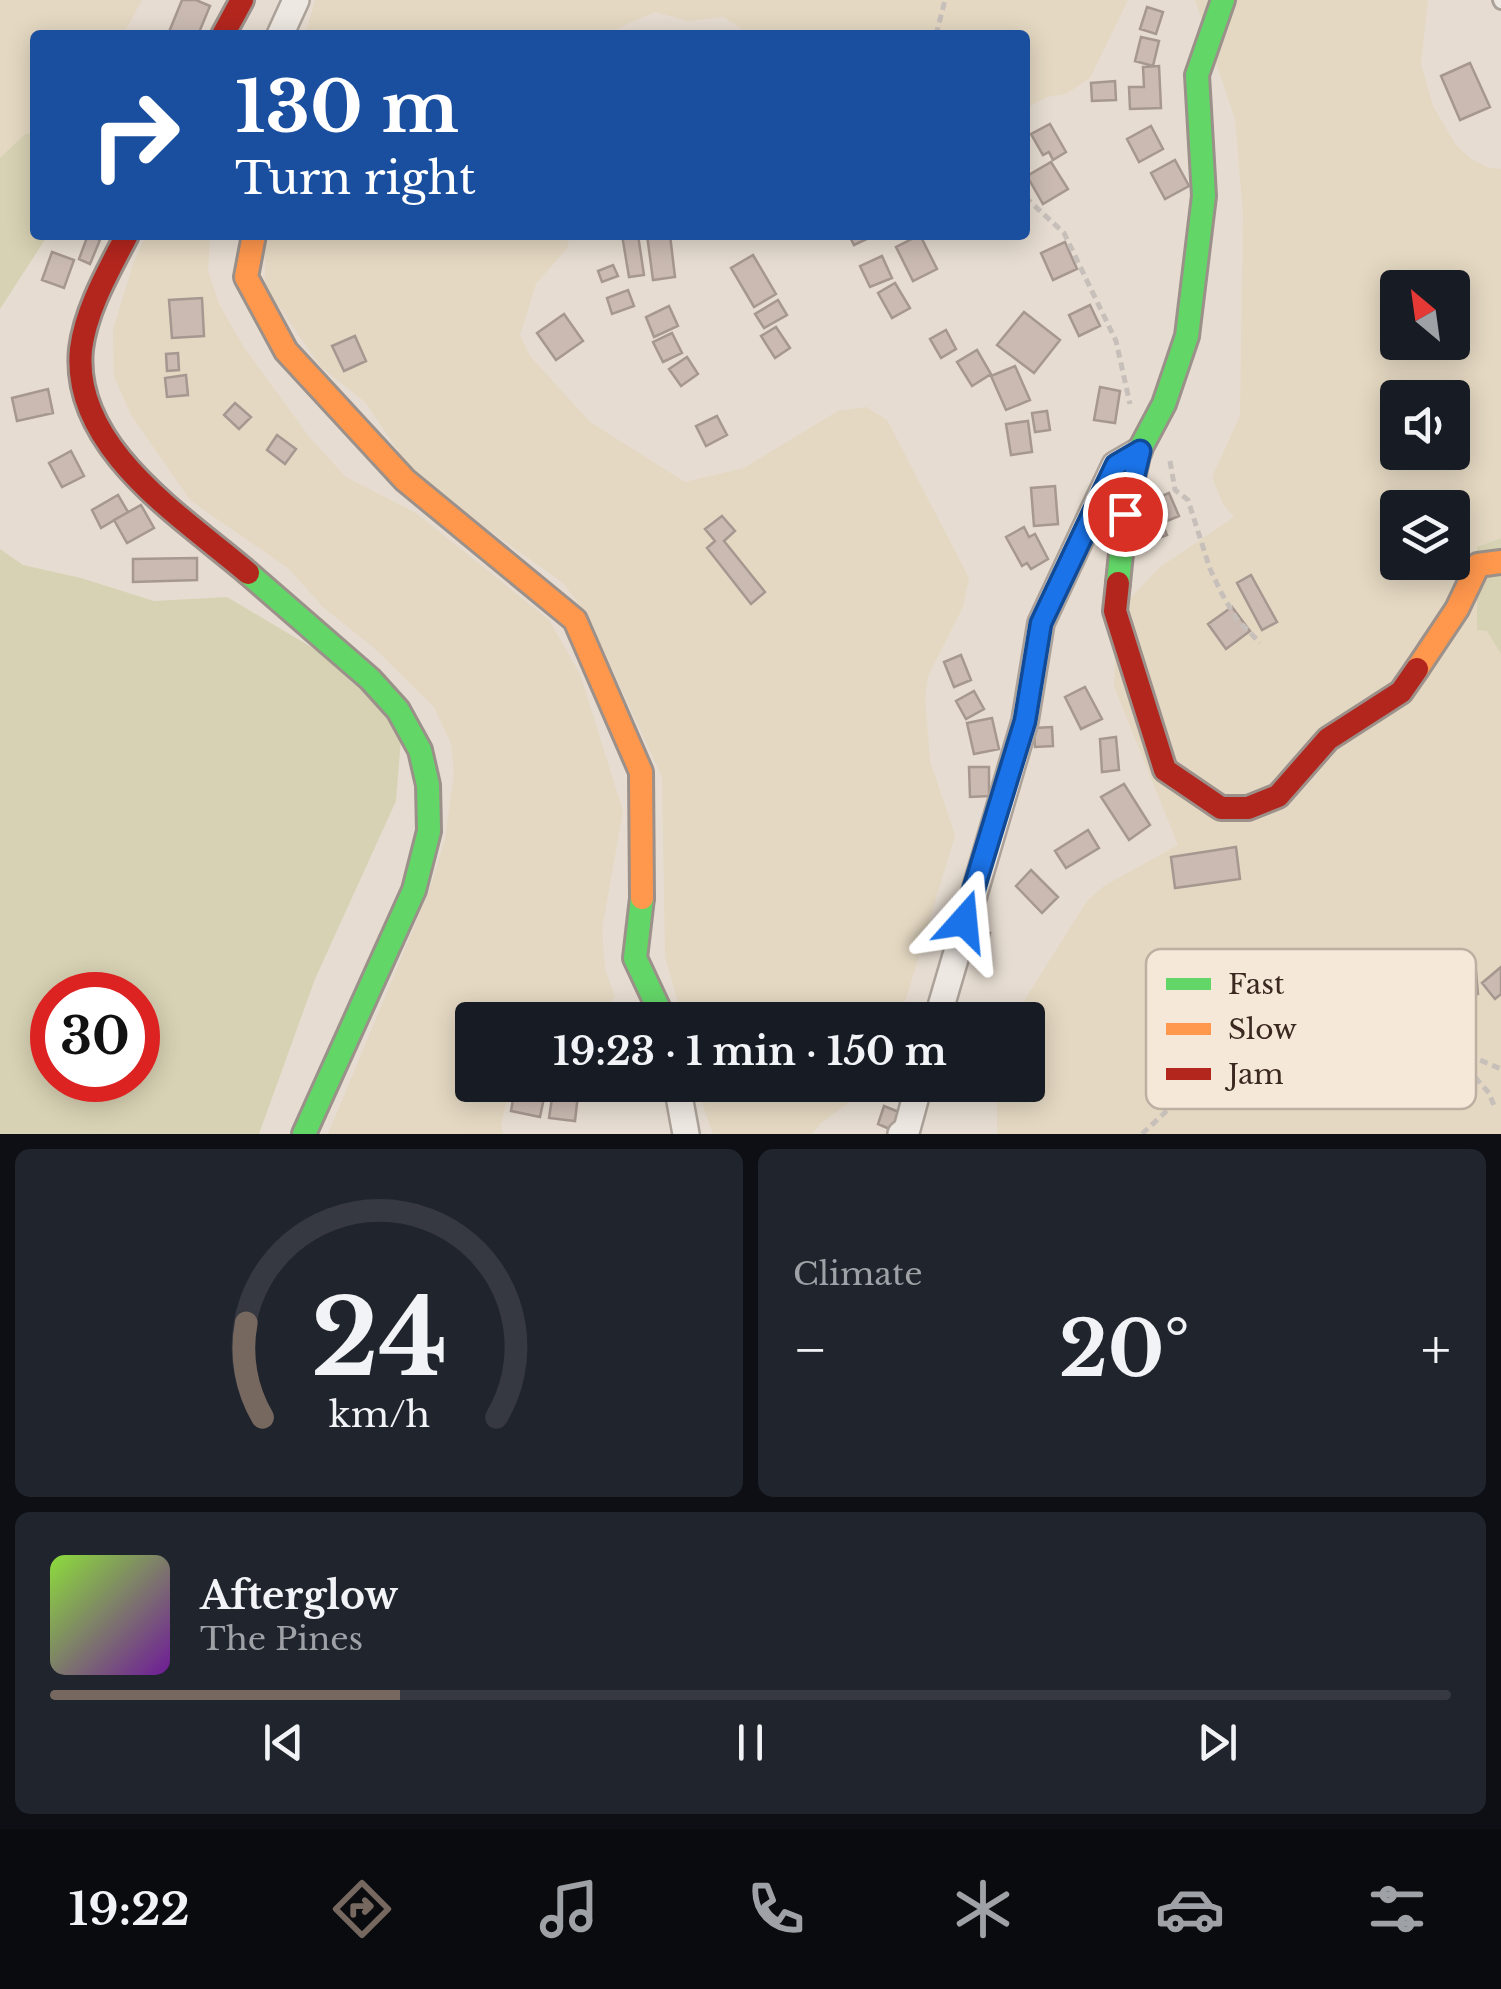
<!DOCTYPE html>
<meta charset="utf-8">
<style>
:root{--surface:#171b24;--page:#20242c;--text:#f1f3f6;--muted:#9ea1a6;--line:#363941;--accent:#77685f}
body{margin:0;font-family:"Libre Baskerville",serif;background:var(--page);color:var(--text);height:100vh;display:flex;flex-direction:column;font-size:38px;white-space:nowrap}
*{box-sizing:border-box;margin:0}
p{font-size:32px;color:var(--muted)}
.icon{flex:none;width:55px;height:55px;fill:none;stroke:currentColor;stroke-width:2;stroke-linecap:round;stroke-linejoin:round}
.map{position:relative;height:1134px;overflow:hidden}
.details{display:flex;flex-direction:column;gap:15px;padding:15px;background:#0d0f14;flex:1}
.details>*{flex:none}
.banner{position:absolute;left:30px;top:30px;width:1000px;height:210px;border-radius:10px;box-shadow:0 5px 25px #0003;background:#1a4fa0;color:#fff;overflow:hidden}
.needle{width:65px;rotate:331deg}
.controls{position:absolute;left:1380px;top:270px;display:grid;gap:20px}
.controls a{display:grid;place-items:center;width:90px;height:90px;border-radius:10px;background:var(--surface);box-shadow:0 5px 25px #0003;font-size:50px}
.speed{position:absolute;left:30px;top:972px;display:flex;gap:20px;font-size:50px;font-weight:700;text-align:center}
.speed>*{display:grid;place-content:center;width:130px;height:130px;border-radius:50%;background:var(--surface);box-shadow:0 5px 25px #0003;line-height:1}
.speed .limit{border:15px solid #d22;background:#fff;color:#111}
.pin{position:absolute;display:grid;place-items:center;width:85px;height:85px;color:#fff;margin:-42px;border:5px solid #fff;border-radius:50%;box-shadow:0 2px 10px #0007}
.me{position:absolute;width:110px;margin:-55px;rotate:18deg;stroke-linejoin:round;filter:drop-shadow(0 0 8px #0008)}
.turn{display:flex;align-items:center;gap:35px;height:210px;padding:0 40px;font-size:45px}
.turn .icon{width:130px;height:130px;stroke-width:2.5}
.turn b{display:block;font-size:70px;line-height:85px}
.big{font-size:75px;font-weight:800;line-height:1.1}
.details .widget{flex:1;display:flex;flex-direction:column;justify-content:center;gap:15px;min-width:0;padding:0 35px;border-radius:15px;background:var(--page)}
.details .dial{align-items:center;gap:0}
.dial svg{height:260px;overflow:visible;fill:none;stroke:var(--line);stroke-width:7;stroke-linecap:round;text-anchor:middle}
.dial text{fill:var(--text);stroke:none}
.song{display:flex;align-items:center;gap:30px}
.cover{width:120px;height:120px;border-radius:15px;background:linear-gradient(135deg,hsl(90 70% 55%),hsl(280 70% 35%))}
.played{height:10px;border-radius:5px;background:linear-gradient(90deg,var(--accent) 25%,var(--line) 25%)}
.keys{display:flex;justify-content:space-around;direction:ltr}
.heat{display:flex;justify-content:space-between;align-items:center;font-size:55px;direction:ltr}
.details .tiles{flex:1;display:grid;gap:15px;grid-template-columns:1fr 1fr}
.widget:last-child{grid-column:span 2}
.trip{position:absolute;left:455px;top:1002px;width:590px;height:100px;border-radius:10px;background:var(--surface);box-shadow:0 5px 25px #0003;font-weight:800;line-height:100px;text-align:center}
.tab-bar{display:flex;height:160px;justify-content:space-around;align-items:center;background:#090b0e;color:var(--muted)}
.tab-bar .icon{width:70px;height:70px}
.tab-bar .selected{color:var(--accent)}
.tab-bar b{font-size:45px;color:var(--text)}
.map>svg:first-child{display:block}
</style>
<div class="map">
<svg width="1501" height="1134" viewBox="0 0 1501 1134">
<rect width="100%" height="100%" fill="#e6dcd1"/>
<path fill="#e4d8c2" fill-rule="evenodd" d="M0,0H142L123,35H35V132L25,134L0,158Z
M315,0H1128L1090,78L1066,94L1047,97L1025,109V35H750L724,17L688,21L655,12L603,35H305Z
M1195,0H1428L1421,64L1433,106L1456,145L1470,158L1489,168L1501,169V538L1477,547V630L1487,631L1501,654V1134H997V1085H1028V1020H1016L1022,1004L1087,901L1104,886L1178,845L1114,686L1117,612L1159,568L1234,517L1223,504L1212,477L1240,416L1243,213L1235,119ZM1398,288H1452V342H1398ZM1398,398H1452V452H1398ZM1398,508H1452V562H1398Z
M146,235H210L208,270L219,304L243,346L310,438L346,477L416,513L549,620L580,674L623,811L602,929L605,969L615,997L590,1020H472V1085H510L501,1125L503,1134H328L429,891L445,839L454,773L451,744L434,707L373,647L324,608L288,568L191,501L131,415L114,376L113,330L133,264Z
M265,235H570L567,248L536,284L520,335L530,356L590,422L685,482L744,468L838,411L866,407L887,420L969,578L963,607L928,676L925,698L930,761L955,835L906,999L892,1020H683L665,956L662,777L586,613L563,583L417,479L365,402L321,367L265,287Z
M696,1085H858L855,1098L821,1123L812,1134H713Z"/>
<path fill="#d8d2b4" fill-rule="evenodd" d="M35,132V235H48L0,309V158L25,134Z
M1501,538V654L1487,631L1477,630V547Z
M0,549L23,565L81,578L154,601L227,597L367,680L401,739L396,801L315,979L259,1134H0ZM52,995H138V1080H52Z"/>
<path fill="#cabab2" stroke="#a69790" stroke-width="2.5" d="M182,0H196L210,6L198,35L169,32Z
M1147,7L1163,12L1156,34L1140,29Z
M1141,37L1159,41L1153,66L1135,61Z
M1470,63L1490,107L1460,120L1441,76Z
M1159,66L1161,108L1130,109L1129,87H1144L1143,67Z
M1115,81L1116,100L1092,101L1091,83Z
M1050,124L1066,152L1053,160L1049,152L1043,155L1031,134Z
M1151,126L1163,149L1139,162L1127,139Z
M1175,160L1189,186L1165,199L1151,173Z
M1051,162L1068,189L1043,204L1027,176Z
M88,235L100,240L90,264L79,259Z
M622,235H638L644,275L629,277Z
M647,235H670L675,277L653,280Z
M849,235H870L871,237L854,245Z
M920,235L937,269L913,281L896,247Z
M1065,242L1077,269L1053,280L1041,253Z
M52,252L74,260L64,288L42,280Z
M753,255L776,294L754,307L731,268Z
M882,256L892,278L870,287L860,266Z
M613,265L618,276L602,282L598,271Z
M895,283L910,308L892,318L878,293Z
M628,290L634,306L612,314L607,298Z
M202,298L204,336L172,338L169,300Z
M778,300L787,315L764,328L755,314Z
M1090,305L1100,326L1079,336L1069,315Z
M669,306L678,326L654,337L646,317Z
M1024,312L1060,340L1034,373L997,345Z
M564,314L583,341L556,360L537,333Z
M776,327L790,348L775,358L761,336Z
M946,330L956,349L941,358L930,339Z
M672,333L682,353L663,362L653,342Z
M355,336L366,361L344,371L332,346Z
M977,350L991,374L972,386L957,362Z
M178,353L179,370L167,371L166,354Z
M687,357L698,374L681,386L669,369Z
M1015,366L1030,400L1006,410L991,376Z
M186,375L188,395L167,397L165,378Z
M1100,387L1120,391L1115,423L1094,420Z
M48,389L53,413L17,421L12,398Z
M235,403L251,417L239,429L224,415Z
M1047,411L1050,430L1035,432L1032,413Z
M717,416L727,435L706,446L696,426Z
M1028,421L1032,452L1011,455L1006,424Z
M277,435L296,449L285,464L267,450Z
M71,451L84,476L62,487L49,463Z
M1055,486L1058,524L1034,526L1031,488Z
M1169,493L1179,516L1162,523L1167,535L1151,541L1137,507Z
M118,495L128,512L101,528L92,510Z
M141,505L154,528L127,543L114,520Z
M722,516L735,531L724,541L765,592L751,604L707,548L715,541L705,529Z
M1024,527L1029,537L1035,534L1048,559L1031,569L1027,563L1022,566L1006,537Z
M197,558V580L133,582V559Z
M1251,575L1277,622L1262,630L1237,583Z
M1232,607L1250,631L1226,649L1208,624Z
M961,655L971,680L954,687L944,662Z
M1085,687L1102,719L1081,729L1065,697Z
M974,691L984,709L966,719L956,701Z
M992,718L999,749L974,754L967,723Z
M1052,727L1053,746L1035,747L1034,728Z
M1116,737L1119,770L1102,772L1100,739Z
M969,767H989V796L970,797Z
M1124,784L1150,825L1129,840L1101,797Z
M1088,830L1099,848L1066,868L1055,851Z
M1236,847L1240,879L1175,888L1171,857Z
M1031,870L1058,897L1042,913L1016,886Z
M974,929L990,933L984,957L969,953Z
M1501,967V994L1495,999L1482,983Z
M1476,971L1478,994L1448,997L1446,973Z
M515,1088L545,1093L540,1117L511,1111Z
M553,1092L578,1095L575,1121L549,1118Z
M884,1106L899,1112L892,1130L878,1124Z"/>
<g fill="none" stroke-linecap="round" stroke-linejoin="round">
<g stroke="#aca299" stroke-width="18">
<path id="lane" d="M1500,0L1501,2"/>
</g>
<g stroke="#aca299" stroke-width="30">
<path id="street" d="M280,35L296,0
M937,1020L1025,721L1041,623L1115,465L1139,451
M677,1085L686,1134
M901,1134L907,1129L919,1085"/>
</g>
<g stroke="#9b918a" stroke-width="28">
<path id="fast" d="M248,573L370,679L398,710L420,750L428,785L429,831L414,890L304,1134
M1118,583L1125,514L1139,451L1164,404L1187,336L1204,196L1197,75L1223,0
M642,898L635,958L664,1020"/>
</g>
<g stroke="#9b918a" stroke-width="28">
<path id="slow" d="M254,235L246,277L286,351L405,480L575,620L641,772L642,898
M1417,669L1457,609L1478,565L1501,562"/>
</g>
<g stroke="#9b918a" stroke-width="28">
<path id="jam" d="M223,35L242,0
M127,235C109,270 86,309 81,349C71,448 183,517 248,573
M1118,583L1115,611L1165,770L1221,808H1248L1278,796L1328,739L1401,692L1417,669"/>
</g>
<path stroke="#c7bfb9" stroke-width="5" stroke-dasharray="8 5" stroke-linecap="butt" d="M936,35L945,0
M1025,197L1064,233L1116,341L1130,404
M1170,461L1175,490L1188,500L1210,569L1222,594L1236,618L1260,643
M1449,1048L1489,1093L1495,1108
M1142,1134L1188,1091L1252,1076L1316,1069L1374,1070L1447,1046L1501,1069"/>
<use href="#lane" stroke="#eee8e2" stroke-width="12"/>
<use href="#street" stroke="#eee8e2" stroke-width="25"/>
<use href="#fast" stroke="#63d668" stroke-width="22"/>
<use href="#slow" stroke="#ff974d" stroke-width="22"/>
<use href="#jam" stroke="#b3261e" stroke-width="22"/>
</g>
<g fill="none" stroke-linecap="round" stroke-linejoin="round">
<g stroke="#114b97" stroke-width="25">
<path id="route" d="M964,921L1025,721L1041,623L1116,465L1140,451L1125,514"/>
</g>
<use href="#route" stroke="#1a73e8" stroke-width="18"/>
</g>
<rect x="1146" y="949" width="330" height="160" rx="15" fill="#f5e8d8" stroke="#bdafa1" stroke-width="2.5"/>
<rect x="1166" y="978" width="45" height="12" fill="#63d668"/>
<rect x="1166" y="1023" width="45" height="12" fill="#ff974d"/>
<rect x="1166" y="1068" width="45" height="12" fill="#b3261e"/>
<g font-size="28" fill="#3b2921">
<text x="1228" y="994">Fast</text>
<text x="1228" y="1039">Slow</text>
<text x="1228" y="1084">Jam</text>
</g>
</svg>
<div class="controls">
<a><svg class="needle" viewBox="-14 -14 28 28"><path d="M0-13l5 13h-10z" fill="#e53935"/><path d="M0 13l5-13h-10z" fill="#9ea1a6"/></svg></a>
<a><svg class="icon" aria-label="sound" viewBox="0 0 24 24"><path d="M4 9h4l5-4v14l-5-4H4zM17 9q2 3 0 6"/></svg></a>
<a><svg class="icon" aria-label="layers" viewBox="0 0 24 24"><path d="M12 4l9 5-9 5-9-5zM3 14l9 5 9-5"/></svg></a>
</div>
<div class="speed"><div class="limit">30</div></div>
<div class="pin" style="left:1125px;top:514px;background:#d93025"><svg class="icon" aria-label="arrive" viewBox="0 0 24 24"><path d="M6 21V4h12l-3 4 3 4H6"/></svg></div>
<svg class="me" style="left:964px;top:921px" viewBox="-20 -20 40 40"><path d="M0-17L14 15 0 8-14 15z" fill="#1a73e8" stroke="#fff" stroke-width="4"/></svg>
<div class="trip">19:23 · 1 min · 150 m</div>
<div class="banner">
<div class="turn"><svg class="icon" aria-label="right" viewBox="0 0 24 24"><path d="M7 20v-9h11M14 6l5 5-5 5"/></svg><div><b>130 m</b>Turn right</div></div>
</div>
</div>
<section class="details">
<div class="tiles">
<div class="widget dial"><svg viewBox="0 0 100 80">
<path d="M14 69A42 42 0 1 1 86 69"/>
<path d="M14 69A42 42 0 0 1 9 40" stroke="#77685f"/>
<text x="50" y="56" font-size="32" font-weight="700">24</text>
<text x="50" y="72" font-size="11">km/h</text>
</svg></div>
<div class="widget"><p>Climate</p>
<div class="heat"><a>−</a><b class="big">20°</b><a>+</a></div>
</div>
<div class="widget">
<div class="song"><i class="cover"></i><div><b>Afterglow</b><p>The Pines</p></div></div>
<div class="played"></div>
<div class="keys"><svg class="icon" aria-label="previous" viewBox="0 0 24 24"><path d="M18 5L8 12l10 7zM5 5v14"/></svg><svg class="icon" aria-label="pause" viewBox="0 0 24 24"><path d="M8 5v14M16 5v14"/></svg><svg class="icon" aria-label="next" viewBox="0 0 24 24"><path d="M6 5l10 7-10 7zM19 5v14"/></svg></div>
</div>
</div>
</section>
<nav class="tab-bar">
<b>19:22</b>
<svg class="icon selected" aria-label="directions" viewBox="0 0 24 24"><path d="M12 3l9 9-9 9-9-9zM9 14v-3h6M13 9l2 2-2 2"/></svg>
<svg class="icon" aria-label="music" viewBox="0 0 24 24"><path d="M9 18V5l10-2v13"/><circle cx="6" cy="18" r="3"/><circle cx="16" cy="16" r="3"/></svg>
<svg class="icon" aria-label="phone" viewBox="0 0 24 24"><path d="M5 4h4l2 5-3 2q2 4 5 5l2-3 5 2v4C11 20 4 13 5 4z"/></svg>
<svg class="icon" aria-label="climate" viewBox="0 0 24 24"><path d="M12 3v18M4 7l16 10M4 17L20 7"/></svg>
<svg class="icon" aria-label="car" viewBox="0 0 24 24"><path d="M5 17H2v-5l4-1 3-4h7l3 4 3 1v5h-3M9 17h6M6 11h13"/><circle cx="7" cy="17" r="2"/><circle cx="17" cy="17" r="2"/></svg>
<svg class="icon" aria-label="filters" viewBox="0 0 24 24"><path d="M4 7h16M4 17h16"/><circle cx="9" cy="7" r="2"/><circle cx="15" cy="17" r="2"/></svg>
</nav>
